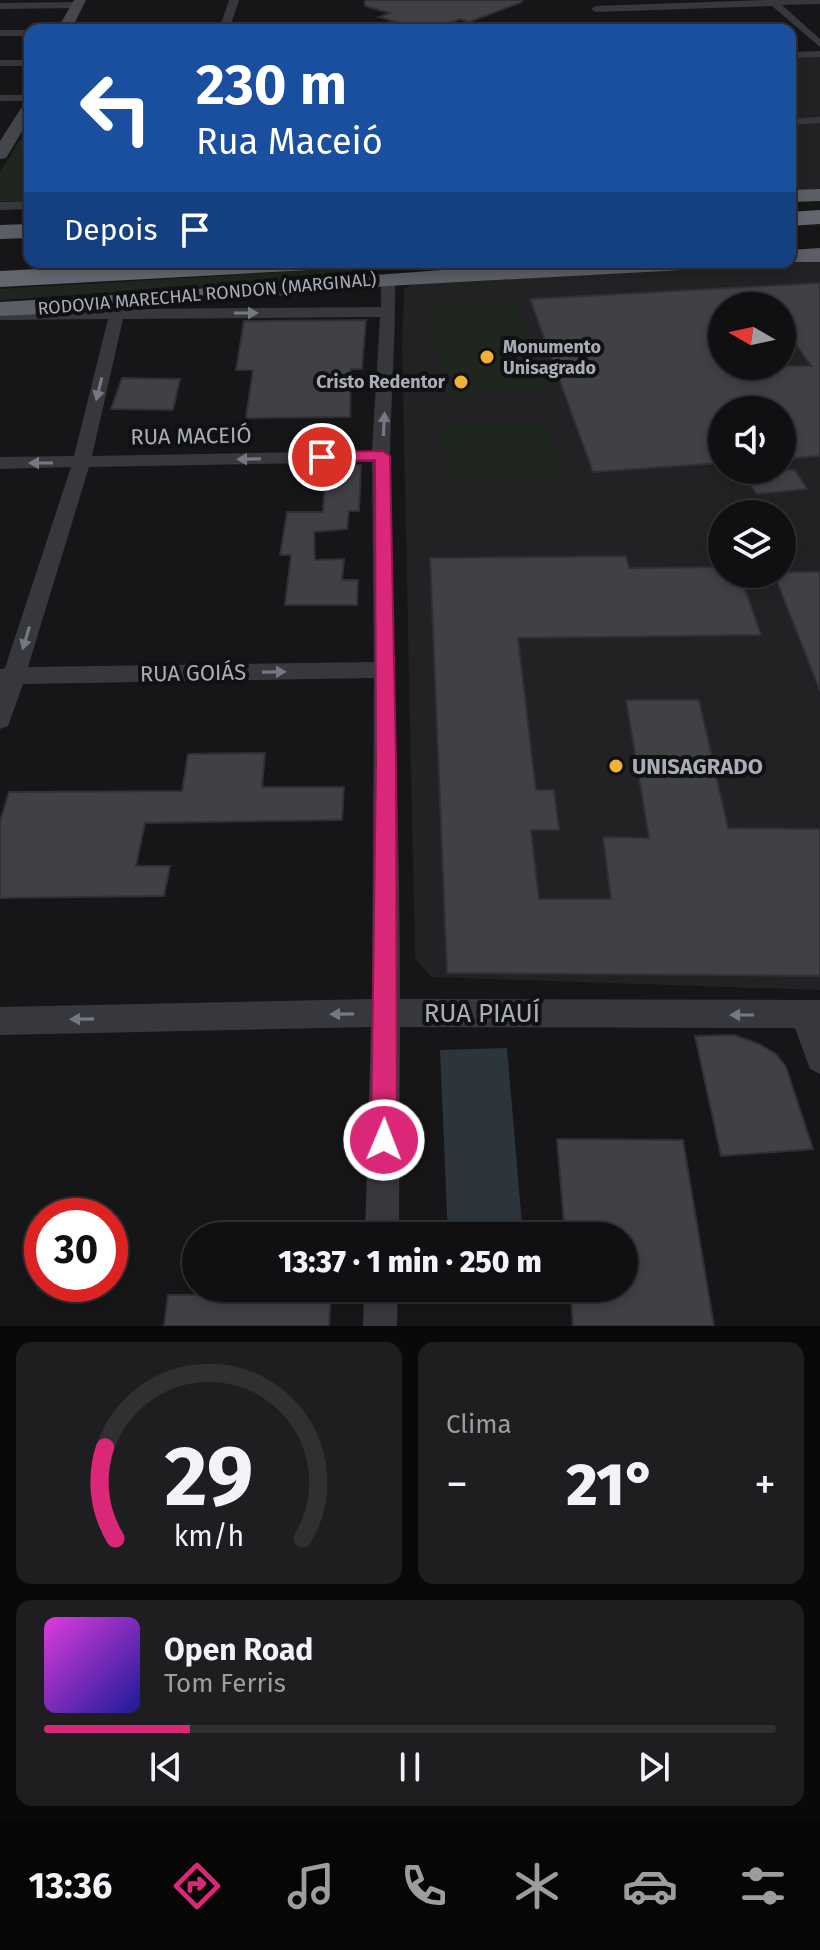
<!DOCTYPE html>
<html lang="pt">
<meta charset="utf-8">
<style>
:root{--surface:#101012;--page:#1e1e20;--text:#f1f3f6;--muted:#9c9d9f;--line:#303032;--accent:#db2777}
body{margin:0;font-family:"Fira Sans",sans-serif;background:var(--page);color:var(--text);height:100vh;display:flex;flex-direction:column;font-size:30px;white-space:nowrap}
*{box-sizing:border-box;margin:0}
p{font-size:26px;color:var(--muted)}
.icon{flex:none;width:44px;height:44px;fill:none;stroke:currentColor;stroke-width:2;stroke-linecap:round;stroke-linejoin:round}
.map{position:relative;height:1326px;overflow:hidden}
.side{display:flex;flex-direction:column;gap:16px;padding:16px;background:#09090a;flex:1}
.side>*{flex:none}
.guide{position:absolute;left:24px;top:24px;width:772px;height:244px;border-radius:16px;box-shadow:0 4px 12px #0003,0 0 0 2px var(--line);background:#1a4fa0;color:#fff;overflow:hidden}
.needle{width:52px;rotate:279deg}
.fabs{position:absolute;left:708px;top:292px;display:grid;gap:16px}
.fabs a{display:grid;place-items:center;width:88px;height:88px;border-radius:50%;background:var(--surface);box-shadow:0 4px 12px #0003,0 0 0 2px var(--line);font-size:40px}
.speed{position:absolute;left:24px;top:1198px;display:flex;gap:16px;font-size:40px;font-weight:700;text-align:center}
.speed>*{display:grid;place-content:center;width:104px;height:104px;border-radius:50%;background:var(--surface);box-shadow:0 4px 12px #0003,0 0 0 2px var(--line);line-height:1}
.speed .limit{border:12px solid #d22;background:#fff;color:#111}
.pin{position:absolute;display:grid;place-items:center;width:68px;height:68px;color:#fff;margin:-34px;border:4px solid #fff;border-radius:50%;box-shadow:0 2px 8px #0007}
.me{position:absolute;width:88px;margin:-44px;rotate:1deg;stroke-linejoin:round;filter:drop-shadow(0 0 6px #0008)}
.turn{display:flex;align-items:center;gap:28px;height:168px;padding:0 40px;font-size:36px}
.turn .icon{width:104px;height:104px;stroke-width:2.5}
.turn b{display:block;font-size:56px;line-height:68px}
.then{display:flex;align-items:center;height:76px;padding:0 40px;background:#0003;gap:16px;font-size:30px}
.big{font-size:60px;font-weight:800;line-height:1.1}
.side .widget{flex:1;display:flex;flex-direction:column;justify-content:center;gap:12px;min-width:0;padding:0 28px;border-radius:16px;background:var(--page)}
.side .dial{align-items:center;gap:0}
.dial svg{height:208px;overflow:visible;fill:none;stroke:var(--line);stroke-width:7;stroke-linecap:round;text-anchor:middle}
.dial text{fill:var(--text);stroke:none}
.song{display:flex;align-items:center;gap:24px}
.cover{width:96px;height:96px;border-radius:12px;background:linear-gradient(135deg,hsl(300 70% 55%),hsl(240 70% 35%))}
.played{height:8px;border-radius:4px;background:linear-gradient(90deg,var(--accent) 20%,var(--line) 20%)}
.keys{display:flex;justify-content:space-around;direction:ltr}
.heat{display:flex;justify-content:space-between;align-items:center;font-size:44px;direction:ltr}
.side .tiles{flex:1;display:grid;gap:16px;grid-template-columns:1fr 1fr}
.widget:last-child{grid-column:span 2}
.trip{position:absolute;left:182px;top:1222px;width:456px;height:80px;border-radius:40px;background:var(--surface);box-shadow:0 4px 12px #0003,0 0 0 2px var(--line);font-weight:800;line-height:80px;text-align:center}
.menu{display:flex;height:128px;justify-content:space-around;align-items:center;background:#060607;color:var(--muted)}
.menu .icon{width:56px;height:56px}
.menu .selected{color:var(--accent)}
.menu b{font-size:36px;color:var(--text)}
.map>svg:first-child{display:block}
</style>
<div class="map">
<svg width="820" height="1326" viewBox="0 0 820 1326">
<rect width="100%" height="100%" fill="#161618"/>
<path fill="#222225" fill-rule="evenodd" d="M820,51V200L790,202V53Z
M820,261V990L431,977L415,958L402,348L404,290L410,285ZM722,306H782V366H722ZM722,410H782V470H722ZM722,514H782V574H722Z"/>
<path fill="#1e261f" d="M20,140H30V201H0V172Z
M350,268L353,274L341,277L0,300V289Z
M462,303L515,304L548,389L449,396L427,313L435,305Z
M547,421L560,477L450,485L438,426Z"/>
<path fill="#2c353c" d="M507,1048L523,1236H448L440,1050Z"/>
<path fill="#404145" stroke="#303034" stroke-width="2" fill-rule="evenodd" d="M365,0H522V2L469,22L460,19L426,30L379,17L390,13L365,6Z
M820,283V456L782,459V410H722V463L593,472L530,299ZM722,306H782V324L811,366H722Z
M366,320L362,369H351L350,417L246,418L253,370H236L244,321Z
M122,378L180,379L173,410L111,409Z
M361,465L359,511H349L347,529L314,532L315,560L344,559L342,580H358L357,605H285L291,555H280L287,512H323L326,466Z
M742,470H795L807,489L756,494Z
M626,556L629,568L722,567V574H740L761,635L518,638L536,790H554L559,830H531L539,899H611L603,837L649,838L626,700H699L728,828L820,829V976L447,973L430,558Z
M782,572H820V691L774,574Z
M265,753L262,787H344L342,820L145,823L136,866H170L164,896L0,898V821L9,792L182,791L188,754Z
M734,1035L759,1044L776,1054L786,1067L813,1149L721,1156L695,1036Z
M557,1139L683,1140L714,1326H573L570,1288H624V1236H565Z
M331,1294L329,1326H164L168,1295Z"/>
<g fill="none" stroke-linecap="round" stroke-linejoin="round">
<path fill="#37383d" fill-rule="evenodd" d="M229,0H239L229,30H219Z
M766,0H820V4L782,5L820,39V47L772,6L596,12L591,9L596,6Z
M0,3L78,2L83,5L78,8L0,9Z
M0,30H30V36H0Z
M820,51V57L790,58V52Z
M0,60H30V66H0Z
M0,95H30V101H0Z
M820,117V123L790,125V119Z
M30,201V209L0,210V202Z
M388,275L395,279C396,347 389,417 390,484C393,656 400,827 400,999L820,1000V1074L810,1069L795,1028L400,1027L399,1236H365L371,1027L0,1035V1007L372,999L374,678L23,684L8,726L0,729V669L5,668L71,467L0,469V457L74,456L108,319L0,320V310L381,307V279ZM380,317L372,451L92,456L123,319ZM372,462L374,662L28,667L89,467Z
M364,1288H398L397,1326H363Z"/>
<path fill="#45474d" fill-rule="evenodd" d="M74,0H86L71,30H57Z
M30,100V118L6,158L0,159V141L25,102Z"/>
<path fill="#5b5e65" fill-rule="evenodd" d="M820,189V201L790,202V190Z
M30,224V238L0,239V225Z
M820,248V262H782H790V250Z
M571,262H713L709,267L701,269L388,286L119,310L0,316V302C190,292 380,272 571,262Z"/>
<path fill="#63666e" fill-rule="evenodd" d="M820,210V224L790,226V212Z
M166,262H323L319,268L310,270L0,287V271Z"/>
</g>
<defs><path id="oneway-solid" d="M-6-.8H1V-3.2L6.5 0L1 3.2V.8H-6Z" transform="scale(2)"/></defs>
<g fill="#757881">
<use href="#oneway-solid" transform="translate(246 313)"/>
<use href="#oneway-solid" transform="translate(99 389) rotate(104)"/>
<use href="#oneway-solid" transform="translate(384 424) rotate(-87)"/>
<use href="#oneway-solid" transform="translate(249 459) rotate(179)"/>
<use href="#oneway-solid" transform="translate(41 463) rotate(180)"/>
<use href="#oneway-solid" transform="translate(26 638) rotate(107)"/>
<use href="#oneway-solid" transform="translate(274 672) rotate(-1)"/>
<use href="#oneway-solid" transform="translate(342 1014) rotate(179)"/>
<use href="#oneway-solid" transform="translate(742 1015) rotate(-180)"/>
<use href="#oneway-solid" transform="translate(82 1019) rotate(179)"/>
</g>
<path fill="#db2777" stroke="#8e194d" stroke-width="2" d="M383,451L390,456L396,764L397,1140L393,1150L384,1153L375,1150L371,1140L376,764L375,460L322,462L315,457L322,452Z"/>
<g fill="#f2b134" stroke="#111113" stroke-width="3">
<circle cx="487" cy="357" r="8"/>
<circle cx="461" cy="382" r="8"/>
<circle cx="616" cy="766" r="8"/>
</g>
<g text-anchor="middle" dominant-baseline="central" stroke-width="8" stroke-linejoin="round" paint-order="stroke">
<g font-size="18" fill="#a8adb8" stroke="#111113">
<text transform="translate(207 294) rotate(-5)">RODOVIA MARECHAL RONDON (MARGINAL)</text>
</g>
<g font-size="18" font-weight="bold" fill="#a8adb8" stroke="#111113" text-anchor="start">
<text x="503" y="347">Monumento<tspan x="503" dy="21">Unisagrado</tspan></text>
<text x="445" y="382" text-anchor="end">Cristo Redentor</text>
</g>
<g font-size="22" fill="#a8adb8" stroke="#111113">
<text transform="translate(191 436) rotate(-1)">RUA MACEIÓ</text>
<text transform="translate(193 673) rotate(-1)">RUA GOIÁS</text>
</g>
<g font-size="22" font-weight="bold" fill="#a8adb8" stroke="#111113" text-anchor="start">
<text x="632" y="766">UNISAGRADO</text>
</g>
<g font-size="26" fill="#a8adb8" stroke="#111113">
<text x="482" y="1013">RUA PIAUÍ</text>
</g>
</g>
</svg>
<div class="fabs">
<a><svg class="needle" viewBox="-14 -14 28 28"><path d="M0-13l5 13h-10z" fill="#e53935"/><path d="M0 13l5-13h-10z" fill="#9c9d9f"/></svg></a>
<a><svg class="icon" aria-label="sound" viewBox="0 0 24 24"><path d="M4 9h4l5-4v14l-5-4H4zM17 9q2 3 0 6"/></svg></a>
<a><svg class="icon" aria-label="layers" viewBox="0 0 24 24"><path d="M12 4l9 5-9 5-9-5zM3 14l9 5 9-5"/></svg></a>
</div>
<div class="speed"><div class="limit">30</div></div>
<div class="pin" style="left:322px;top:457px;background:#d93025"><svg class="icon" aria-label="arrive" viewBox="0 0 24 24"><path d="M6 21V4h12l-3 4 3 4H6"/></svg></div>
<svg class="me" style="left:384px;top:1140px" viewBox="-20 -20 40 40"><circle r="17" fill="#db2777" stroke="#fff" stroke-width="3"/><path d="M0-11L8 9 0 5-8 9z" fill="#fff"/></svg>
<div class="trip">13:37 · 1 min · 250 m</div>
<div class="guide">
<div class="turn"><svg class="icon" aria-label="left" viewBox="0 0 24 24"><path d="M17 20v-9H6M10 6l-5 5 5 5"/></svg><div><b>230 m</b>Rua Maceió</div></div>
<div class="then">Depois<svg class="icon" aria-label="arrive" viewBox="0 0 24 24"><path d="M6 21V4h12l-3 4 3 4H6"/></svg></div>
</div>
</div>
<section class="side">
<div class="tiles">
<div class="widget dial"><svg viewBox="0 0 100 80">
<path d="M14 69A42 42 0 1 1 86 69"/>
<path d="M14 69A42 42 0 0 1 10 34" stroke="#db2777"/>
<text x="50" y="56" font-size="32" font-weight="700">29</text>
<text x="50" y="72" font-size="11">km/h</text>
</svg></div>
<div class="widget"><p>Clima</p>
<div class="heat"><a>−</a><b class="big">21°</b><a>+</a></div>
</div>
<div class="widget">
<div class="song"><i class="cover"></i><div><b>Open Road</b><p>Tom Ferris</p></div></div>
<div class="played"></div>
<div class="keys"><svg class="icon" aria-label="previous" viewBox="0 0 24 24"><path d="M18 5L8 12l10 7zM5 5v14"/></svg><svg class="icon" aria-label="pause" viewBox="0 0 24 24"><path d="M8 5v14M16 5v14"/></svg><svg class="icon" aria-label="next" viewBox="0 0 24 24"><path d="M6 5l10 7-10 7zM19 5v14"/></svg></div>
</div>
</div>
</section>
<nav class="menu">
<b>13:36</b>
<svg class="icon selected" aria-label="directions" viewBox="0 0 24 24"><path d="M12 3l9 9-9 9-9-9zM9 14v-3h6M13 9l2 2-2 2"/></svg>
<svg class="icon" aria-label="music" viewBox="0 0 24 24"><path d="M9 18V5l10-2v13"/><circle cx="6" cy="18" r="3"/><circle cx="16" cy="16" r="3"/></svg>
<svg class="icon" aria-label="phone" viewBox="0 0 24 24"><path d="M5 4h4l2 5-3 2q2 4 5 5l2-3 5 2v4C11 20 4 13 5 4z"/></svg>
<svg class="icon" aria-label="climate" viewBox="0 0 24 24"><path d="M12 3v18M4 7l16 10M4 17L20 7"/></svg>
<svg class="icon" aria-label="car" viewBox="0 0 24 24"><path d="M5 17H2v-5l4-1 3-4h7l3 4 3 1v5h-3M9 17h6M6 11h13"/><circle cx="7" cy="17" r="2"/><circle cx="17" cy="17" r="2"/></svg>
<svg class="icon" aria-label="filters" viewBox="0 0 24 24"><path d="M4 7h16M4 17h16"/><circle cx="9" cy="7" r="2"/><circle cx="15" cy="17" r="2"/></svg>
</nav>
